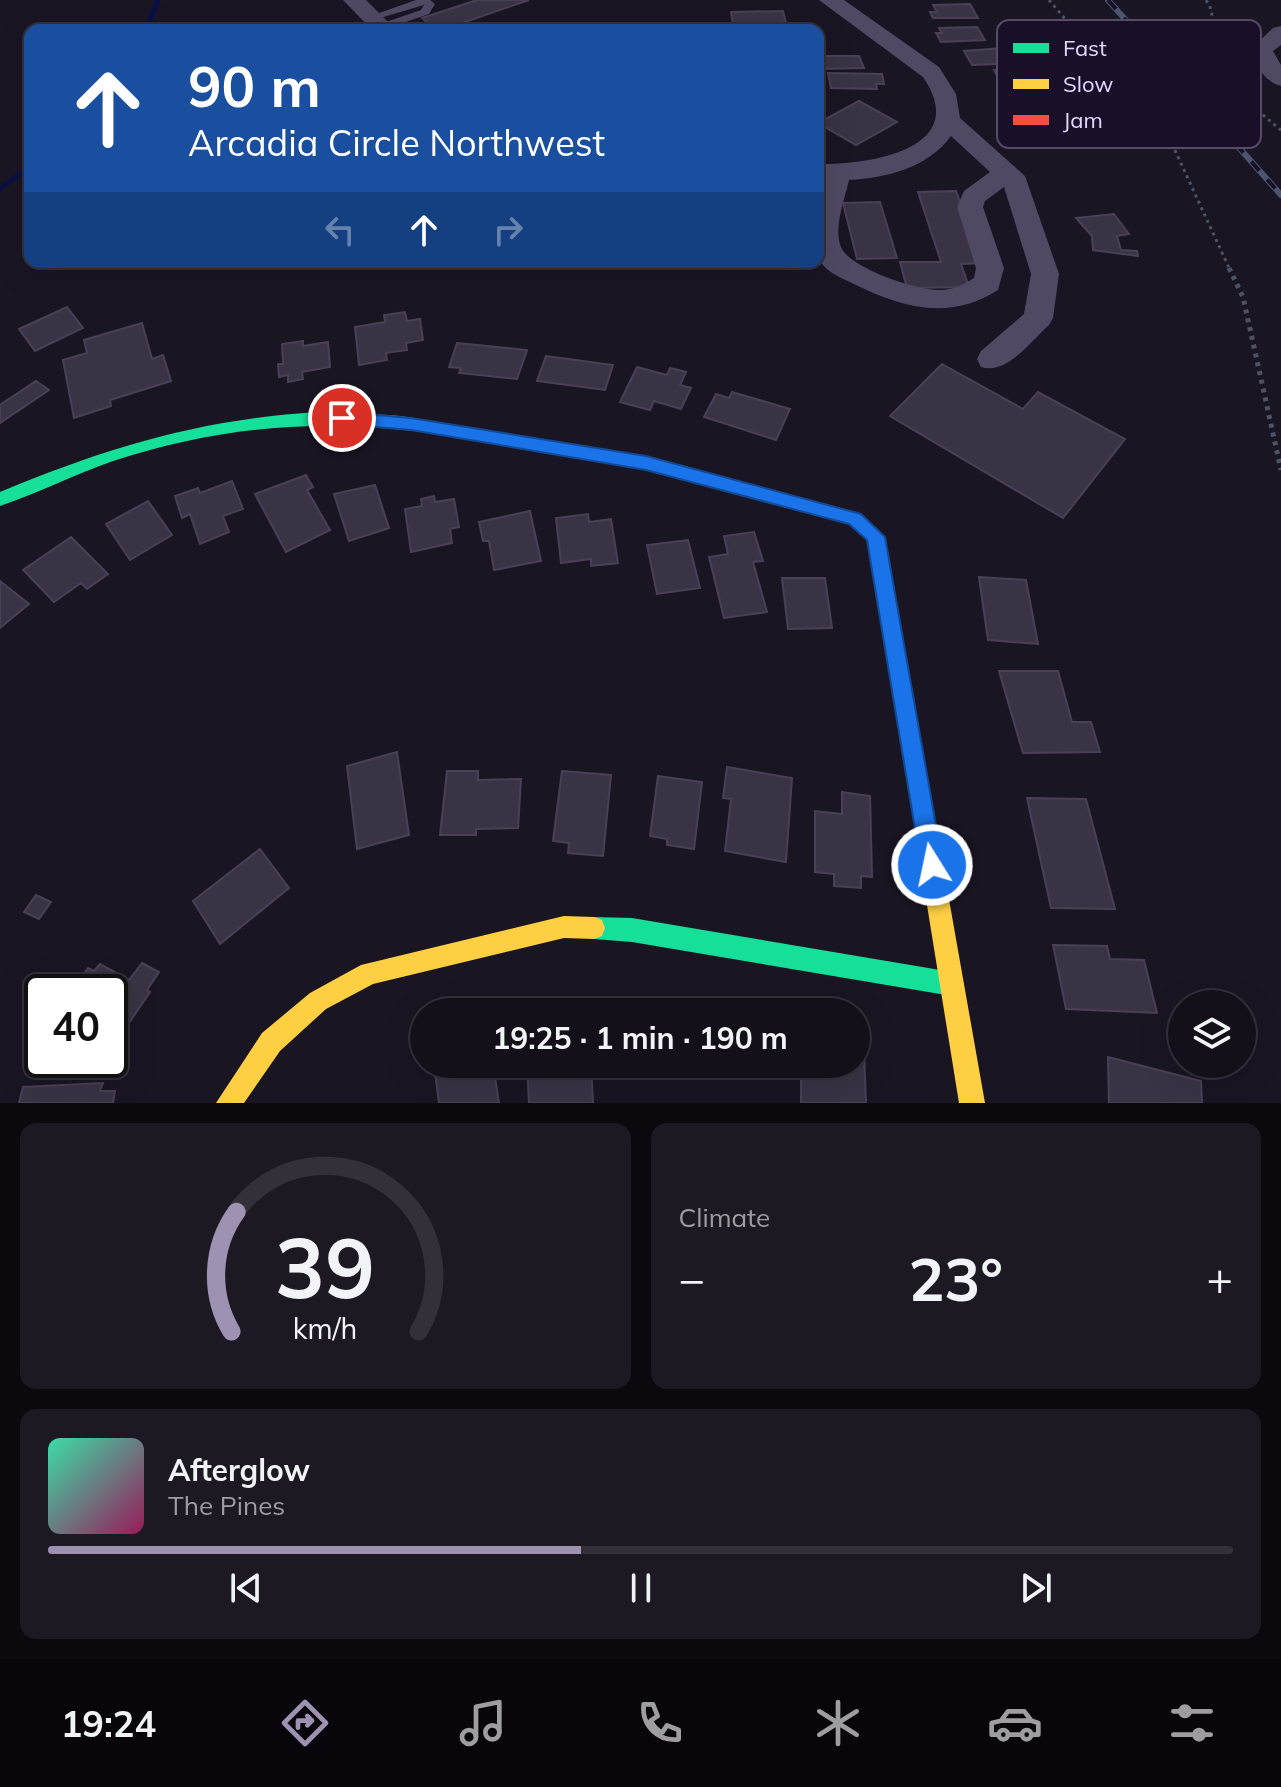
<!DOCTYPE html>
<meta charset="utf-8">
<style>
:root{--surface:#14101a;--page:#1d1923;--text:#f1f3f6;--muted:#9d9da2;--line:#333039;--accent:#9d92b2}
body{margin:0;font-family:Mulish,sans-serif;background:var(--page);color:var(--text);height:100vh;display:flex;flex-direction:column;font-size:30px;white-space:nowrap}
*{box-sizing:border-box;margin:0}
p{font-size:26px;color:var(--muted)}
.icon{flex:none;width:44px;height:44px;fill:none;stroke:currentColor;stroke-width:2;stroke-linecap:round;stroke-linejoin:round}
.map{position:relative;height:1103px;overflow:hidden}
.drawer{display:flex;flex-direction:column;gap:20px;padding:20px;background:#0b090e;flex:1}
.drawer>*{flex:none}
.banner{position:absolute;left:24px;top:24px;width:800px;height:244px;border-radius:16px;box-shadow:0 8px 32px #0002,0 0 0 2px var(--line);background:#1a4fa0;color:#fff;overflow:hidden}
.fabs{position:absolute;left:1168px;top:990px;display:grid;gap:16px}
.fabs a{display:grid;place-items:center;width:88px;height:88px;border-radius:50%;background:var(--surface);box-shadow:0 8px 32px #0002,0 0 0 2px var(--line);font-size:40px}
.speed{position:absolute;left:24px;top:974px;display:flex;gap:16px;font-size:40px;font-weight:700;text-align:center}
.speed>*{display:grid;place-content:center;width:104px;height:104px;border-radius:50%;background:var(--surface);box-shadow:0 8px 32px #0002,0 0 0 2px var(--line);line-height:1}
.speed .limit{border:4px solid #111;border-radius:12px;background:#fff;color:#111}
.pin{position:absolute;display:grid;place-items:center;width:68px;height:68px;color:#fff;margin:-34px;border:4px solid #fff;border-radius:50%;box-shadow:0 2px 8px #0007}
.me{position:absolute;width:88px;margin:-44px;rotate:350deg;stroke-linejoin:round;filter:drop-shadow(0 0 6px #0008)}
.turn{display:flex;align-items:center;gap:28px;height:168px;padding:0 32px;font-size:36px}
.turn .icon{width:104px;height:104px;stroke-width:2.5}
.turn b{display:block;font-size:56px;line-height:68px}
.lanes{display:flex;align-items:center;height:76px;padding:0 32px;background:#0003;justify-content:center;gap:40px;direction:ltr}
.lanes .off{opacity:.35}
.big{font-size:60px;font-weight:700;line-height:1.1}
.drawer .widget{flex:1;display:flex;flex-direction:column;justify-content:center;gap:12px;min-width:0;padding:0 28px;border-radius:16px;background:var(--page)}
.drawer .dial{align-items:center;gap:0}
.dial svg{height:208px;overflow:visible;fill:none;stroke:var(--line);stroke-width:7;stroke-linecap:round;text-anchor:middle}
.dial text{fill:var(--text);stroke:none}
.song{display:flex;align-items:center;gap:24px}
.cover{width:96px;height:96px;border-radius:12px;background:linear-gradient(135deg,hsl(160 70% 55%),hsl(330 70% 35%))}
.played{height:8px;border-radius:4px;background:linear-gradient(90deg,var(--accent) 45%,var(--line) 45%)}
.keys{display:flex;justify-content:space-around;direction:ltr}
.heat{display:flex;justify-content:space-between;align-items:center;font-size:44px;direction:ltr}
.drawer .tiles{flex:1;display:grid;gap:20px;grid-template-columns:1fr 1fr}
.widget:last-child{grid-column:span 2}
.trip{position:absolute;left:410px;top:998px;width:460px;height:80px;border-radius:40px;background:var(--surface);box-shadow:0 8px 32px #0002,0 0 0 2px var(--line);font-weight:700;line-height:80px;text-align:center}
.menu{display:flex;height:128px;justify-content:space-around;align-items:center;background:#08060a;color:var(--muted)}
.menu .icon{width:56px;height:56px}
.menu .on{color:var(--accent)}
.menu b{font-size:36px;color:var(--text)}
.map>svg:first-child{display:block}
</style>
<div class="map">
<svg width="1281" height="1103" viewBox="0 0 1281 1103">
<rect width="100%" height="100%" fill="#1a1523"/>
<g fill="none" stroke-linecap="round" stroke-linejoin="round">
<path fill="#0a1046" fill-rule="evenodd" d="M155,0H161L149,30H143Z
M27,166H30V171L0,191V186Z"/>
</g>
<path fill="#3a3345" stroke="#494057" stroke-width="2" d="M477,0H529L442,30H436L422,18Z
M970,4L978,18H933L930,12H937L933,5Z
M783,11L786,23L733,25L731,12Z
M977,27L985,40L941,42L936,33H942L939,28Z
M1019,47L1028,63L972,65L964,51Z
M818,56H859L864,68L818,69Z
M1051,69L1059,83L1001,84L994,70Z
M828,73L882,74L884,84H876L877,89L831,88Z
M859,101L897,122L856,145L818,123Z
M956,191L983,263L961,264L969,287L907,288L900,262H941L918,192Z
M880,202L897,258L857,259L843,203Z
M1114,214L1129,234L1117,236L1121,250L1137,251L1138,256L1093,250L1092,236L1076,218Z
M67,307L83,328L35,351L19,329Z
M405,312L407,321L420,319L423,340L406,343L407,350L386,353L387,360L359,365L355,327L385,322L384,315Z
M142,323L152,359L163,355L171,381L110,400L111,406L74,418L63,360L87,353L84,340Z
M303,341V346L328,342L330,367L302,372L303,379L288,382V375L279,377L278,364H283L282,344Z
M457,343L527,350L517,379L459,373L461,368L449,367Z
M546,356L613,365L605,390L537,381Z
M942,364L1023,409L1038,392L1125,439L1063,518L890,416Z
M637,367L667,375L670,368L686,372L680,385L691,388L681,409L654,401L650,410L620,402Z
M36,381L49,390L0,423V405Z
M732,392L790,409L776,440L704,417L716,394L729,398Z
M306,475L313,487L307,490L330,530L286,552L255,494Z
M232,481L243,509L223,516L229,532L200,544L190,514L182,518L175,496L198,488L200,493Z
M375,485L389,528L349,541L334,494Z
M434,496L435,502L454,499L459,527L450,529L452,543L411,552L405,509L422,506L421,499Z
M148,501L172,535L130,560L106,524Z
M530,511L541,561L494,570L489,541H483L479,522Z
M588,514L589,522L611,519L618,563L591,566V559L561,563L556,518Z
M754,532L763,561L753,562L767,612L724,618L709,557L728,554L724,536Z
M71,537L108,574L87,589L81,583L54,602L23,570Z
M688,540L700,588L657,594L647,545Z
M979,577L1026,580L1038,644L988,640Z
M782,578H825L832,628L788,629Z
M0,581L29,604L0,628Z
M999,671H1058L1072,722H1091L1100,752L1023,753Z
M397,752L409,835L357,849L347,766Z
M727,767L792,778L786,862L725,851L731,799L723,798Z
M447,771H478V780L521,779L518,828L476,829V835H440Z
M562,771L611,775L603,856L568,853L569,843L553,841Z
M658,776L702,782L694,849L667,845V839L650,836Z
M842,792L870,796L872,877L861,876V888L834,886V874L815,872V811L842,814Z
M1027,798L1086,799L1115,909L1051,908Z
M260,849L289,888L220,944L193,901Z
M36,895L51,902L39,919L24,912Z
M1053,945L1107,946L1110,959L1144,960L1157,1013L1066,1009Z
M142,963L159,972L147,990L150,992L110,1051V992L73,990L88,968L94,971L100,964L129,980Z
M856,1050L864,1051L866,1103H801V1064H856Z
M1108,1057L1201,1081L1202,1103H1109Z
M493,1064L499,1103H439L434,1065Z
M527,1064H591L593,1103H529Z
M103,1083L100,1091H115L113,1103H19L23,1087Z"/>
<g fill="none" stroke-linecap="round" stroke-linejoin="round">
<path stroke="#4c5366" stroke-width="3" stroke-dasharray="3 4" stroke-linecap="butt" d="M1049,0L1173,146L1230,270
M1206,0C1217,15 1209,26 1213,42C1223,80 1251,106 1281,130"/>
<path stroke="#4c5366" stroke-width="5" stroke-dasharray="4 5" stroke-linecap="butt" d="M1229,268L1243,297L1281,470"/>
<path fill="#504964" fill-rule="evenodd" d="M416,0H430L435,4L429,14L382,30L377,29V25L421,10L424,5L370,21L365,18Z"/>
<path fill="#504964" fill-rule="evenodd" d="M343,0H366L396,30H372Z
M819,0H844L939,67L956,94L960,118L1025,176L1059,274L1053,318L1049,325C1030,342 1007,375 981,367L977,359L981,351L1024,314L1031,274L1004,187L985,201L983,207L1004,268L998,290C950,321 902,308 854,284C842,278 825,272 819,259C812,243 818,197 822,180H818V164C867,165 973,150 923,77ZM951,136L990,172L964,191L957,207L976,268L974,278C963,285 953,290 940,290C918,291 849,268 841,247C833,228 845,198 849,180C886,178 928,168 951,136Z
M1281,26V45L1273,51L1281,65V86C1265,82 1255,65 1250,50L1273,28Z"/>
<path fill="#16e098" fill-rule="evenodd" d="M318,412C340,413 429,413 440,427L432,433C317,419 224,425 113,461C75,474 39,493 0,506V492C108,447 201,419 318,412Z
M594,917L632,918L952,972L960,976L964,984L960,992L952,996L632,942L594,939L586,936L583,928L586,920Z"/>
<path fill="#ffcf43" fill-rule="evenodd" d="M855,512L861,514L885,537L985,1103H959L868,540L846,519L849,514Z
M564,916L594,917L602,920L605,928L602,936L594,939L564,938L373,984L326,1009L280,1051L244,1103H216L262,1033L310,993L361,965Z"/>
<path fill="#f24e42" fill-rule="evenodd" d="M432,421L646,456L855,512L861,514L864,519L861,524L855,526L646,470L432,433L424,427Z"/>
<g stroke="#4a566f" stroke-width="6">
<path id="rail" d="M1108,0L1281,195"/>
</g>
<use href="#rail" stroke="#190f29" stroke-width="4" stroke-dasharray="12" stroke-linecap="butt"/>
</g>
<path fill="#1a73e8" stroke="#114b97" stroke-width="2" d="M342,412L411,418L646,456L861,514L885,537L943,865L940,873L932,876L924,873L921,865L867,540L849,524L646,470L411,430L342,424L333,418Z"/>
<rect x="997" y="20" width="264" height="128" rx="12" fill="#190f29" stroke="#564b69" stroke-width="2"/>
<rect x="1013" y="43" width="36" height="10" fill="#16e098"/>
<rect x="1013" y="79" width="36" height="10" fill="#ffcf43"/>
<rect x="1013" y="115" width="36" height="10" fill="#f24e42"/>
<g font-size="22" fill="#e4d6ff">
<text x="1063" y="56">Fast</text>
<text x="1063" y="92">Slow</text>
<text x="1063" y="128">Jam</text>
</g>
</svg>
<div class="fabs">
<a><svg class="icon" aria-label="layers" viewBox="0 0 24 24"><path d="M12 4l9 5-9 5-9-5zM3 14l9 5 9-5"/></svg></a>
</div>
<div class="speed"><div class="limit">40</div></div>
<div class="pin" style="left:342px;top:418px;background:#d93025"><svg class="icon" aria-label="arrive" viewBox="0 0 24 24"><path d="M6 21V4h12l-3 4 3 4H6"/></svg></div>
<svg class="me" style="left:932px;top:865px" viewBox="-20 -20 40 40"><circle r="17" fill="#1a73e8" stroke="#fff" stroke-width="3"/><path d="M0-11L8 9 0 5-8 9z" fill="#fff"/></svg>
<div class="trip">19:25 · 1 min · 190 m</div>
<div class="banner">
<div class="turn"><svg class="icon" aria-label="ahead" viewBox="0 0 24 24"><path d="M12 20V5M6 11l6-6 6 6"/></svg><div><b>90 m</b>Arcadia Circle Northwest</div></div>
<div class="lanes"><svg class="icon off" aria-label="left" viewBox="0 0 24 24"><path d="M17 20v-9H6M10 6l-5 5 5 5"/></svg><svg class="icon" aria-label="ahead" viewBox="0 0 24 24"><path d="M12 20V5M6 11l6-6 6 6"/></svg><svg class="icon off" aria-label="right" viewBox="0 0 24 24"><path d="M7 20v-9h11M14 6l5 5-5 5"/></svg></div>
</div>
</div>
<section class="drawer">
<div class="tiles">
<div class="widget dial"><svg viewBox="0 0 100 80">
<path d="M14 69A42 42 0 1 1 86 69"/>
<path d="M14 69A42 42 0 0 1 16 23" stroke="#9d92b2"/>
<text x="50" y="56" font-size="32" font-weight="700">39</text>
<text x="50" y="72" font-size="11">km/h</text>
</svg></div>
<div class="widget"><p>Climate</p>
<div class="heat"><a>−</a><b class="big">23°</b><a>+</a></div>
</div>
<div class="widget">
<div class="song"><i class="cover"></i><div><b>Afterglow</b><p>The Pines</p></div></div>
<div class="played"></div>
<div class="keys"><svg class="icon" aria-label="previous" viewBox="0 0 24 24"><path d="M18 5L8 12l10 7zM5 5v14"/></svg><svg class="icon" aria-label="pause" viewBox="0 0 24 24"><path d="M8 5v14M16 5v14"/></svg><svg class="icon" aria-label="next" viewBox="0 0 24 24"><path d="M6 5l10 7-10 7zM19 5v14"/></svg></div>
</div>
</div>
</section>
<nav class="menu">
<b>19:24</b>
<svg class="icon on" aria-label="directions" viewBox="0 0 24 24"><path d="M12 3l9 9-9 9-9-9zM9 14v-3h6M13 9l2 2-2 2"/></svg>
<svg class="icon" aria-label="music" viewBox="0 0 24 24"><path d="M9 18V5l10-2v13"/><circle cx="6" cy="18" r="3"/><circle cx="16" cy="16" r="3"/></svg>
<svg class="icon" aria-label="phone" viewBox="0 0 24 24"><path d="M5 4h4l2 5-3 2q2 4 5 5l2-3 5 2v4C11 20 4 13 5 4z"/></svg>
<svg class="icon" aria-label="climate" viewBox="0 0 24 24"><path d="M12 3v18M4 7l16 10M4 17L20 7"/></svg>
<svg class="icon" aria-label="car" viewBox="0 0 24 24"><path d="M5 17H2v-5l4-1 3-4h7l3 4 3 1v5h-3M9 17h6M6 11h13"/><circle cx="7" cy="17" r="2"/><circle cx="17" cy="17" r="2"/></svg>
<svg class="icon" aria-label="filters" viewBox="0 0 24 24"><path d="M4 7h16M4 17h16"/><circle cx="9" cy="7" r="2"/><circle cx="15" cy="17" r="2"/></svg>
</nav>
